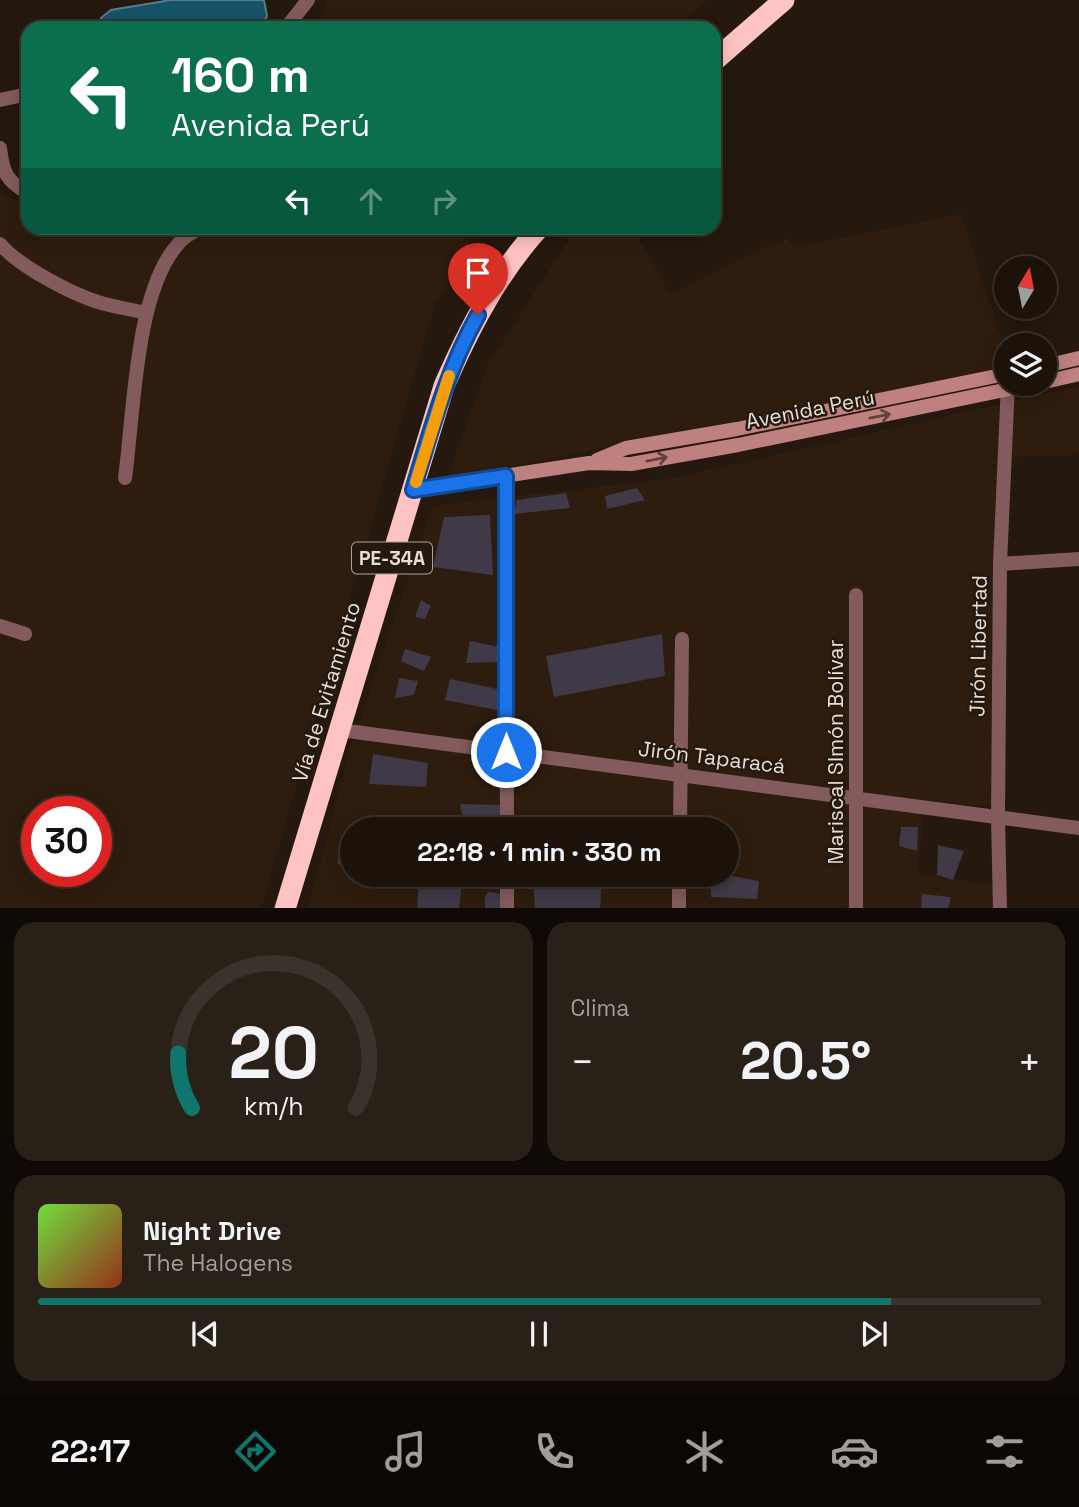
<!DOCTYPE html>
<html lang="es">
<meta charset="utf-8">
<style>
:root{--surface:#1c120a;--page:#292018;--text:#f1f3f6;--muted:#a09e9c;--line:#3a322b;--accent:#0f766e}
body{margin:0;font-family:"Space Grotesk",sans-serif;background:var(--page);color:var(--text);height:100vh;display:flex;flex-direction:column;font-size:26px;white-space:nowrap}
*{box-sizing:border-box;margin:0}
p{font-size:23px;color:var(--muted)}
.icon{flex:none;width:38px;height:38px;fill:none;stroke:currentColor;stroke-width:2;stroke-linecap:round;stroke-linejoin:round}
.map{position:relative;height:908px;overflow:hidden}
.side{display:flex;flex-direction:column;gap:14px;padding:14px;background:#0f0a06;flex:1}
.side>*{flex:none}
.hud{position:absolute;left:21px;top:21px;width:700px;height:214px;border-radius:21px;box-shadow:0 4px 18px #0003,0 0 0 2px var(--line);background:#0b6e4f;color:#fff;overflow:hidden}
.needle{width:46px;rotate:10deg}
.buttons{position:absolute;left:994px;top:256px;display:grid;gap:14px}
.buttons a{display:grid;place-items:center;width:63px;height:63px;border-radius:50%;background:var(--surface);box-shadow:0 4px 18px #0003,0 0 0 2px var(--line);font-size:35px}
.speed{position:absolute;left:21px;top:796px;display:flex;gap:14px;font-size:35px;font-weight:700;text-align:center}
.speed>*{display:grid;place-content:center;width:91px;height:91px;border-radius:50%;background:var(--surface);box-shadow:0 4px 18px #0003,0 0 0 2px var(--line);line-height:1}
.speed .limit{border:10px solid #d22;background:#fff;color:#111}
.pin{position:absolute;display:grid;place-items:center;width:60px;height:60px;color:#fff;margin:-72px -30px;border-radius:50% 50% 50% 0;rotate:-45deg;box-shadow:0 0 7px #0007}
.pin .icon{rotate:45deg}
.me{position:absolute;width:77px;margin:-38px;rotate:0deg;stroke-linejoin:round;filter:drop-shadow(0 0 5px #0008)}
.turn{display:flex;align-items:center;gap:24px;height:147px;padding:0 35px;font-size:32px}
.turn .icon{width:91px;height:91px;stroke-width:2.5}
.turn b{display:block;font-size:49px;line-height:60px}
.lanes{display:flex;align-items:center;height:66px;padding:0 35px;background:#0003;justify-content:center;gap:35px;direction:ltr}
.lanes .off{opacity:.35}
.big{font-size:52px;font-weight:700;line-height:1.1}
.side .widget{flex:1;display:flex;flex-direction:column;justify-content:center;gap:10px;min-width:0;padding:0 24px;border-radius:21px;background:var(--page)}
.side .dial{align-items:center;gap:0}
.dial svg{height:182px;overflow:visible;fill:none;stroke:var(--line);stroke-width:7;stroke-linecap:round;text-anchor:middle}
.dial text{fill:var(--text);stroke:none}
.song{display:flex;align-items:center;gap:21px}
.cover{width:84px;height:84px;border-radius:10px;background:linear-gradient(135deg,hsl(100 70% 55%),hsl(10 70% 35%))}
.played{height:7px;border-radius:4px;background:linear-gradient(90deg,var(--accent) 85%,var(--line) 85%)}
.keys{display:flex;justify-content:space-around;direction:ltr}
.heat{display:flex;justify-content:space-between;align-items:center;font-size:38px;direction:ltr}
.side .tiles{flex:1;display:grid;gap:14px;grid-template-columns:1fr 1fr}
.widget:last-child{grid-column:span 2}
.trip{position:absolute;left:340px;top:817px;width:399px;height:70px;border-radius:35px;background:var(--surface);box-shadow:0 4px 18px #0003,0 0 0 2px var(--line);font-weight:700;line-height:70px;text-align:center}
.menu{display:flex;height:112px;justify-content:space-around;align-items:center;background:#0b0704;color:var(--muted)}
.menu .icon{width:49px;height:49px}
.menu .selected{color:var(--accent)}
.menu b{font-size:32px;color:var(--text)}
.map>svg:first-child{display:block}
</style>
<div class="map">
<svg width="1079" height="909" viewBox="0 0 1079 909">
<rect width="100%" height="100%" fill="#25180e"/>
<path fill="#2e1d0e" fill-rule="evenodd" d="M327,0H708L676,28H317Z
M0,193L28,206V228H489L435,303L261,908H0ZM37,812H96V872H37Z
M961,214L1006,352V372L867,396L447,479L487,366L568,241L560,228H633L670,294L786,238L795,247Z
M1079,386V455L999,457L991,807L924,800L918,874L996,885V908L855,909L843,906L842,909H308L351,746L432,506L674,478ZM352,830H726V875H352Z"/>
<path fill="#165368" stroke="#557d89" stroke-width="2" d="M171,0H264L267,16L263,25L245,28H99L101,18L111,10Z"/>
<path fill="#3f3948" d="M637,488L645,500L607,509L605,496Z
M566,493L570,508L514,514L517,500Z
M490,515L493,575L433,567L444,517Z
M421,600L431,606L425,619L415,617Z
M662,634L665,676L554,697L546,656Z
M470,641L499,647L498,662L466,663Z
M405,649L431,657L424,671L401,661Z
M399,678L418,681L414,695L395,698Z
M450,679L497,689V710L445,700Z
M373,754L428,763L426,787L369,784Z
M460,804L504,805L501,830H465Z
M349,825L369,828L352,830V866L337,864Z
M901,827H918L917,851L899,846Z
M938,845L964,851L953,880L937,875Z
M419,875H463L459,909H417Z
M533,875H602L600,909H535Z
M710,875H727L759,881L757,899L711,897Z
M488,892L503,894L505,909H485V897Z
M922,894L951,897L948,909H921Z"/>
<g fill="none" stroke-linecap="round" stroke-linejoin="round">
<path stroke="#835b5c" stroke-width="14" d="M286,28L308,0
M0,100L28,94
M0,148C3,172 6,181 28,193
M0,244C21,268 78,298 109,305C121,308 134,310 146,313
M506,476L507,830
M125,478C134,414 135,290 179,243C184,236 194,232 201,228
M1000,564L1079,559
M0,626L25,634
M340,730L1079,828
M680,830L682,639
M507,875V909
M679,909V875
M856,909V595
M1000,909L998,817L1000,564L1008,383"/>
<path stroke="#bf8080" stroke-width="14" d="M1045,366L1079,358
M1045,382L1079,374
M597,460L626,448L737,429L1006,374
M413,490L589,463L631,464L738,445L1038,383"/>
<path stroke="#ffc3c3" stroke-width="21" d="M714,61L784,0
M285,909L444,386C469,329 497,274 539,228"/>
</g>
<defs><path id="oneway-shaft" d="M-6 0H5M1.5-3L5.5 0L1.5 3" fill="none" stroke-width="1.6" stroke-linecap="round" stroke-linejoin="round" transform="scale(1.75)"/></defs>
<g stroke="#63423c">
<use href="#oneway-shaft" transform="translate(880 416) rotate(-11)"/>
<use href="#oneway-shaft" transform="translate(657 459) rotate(-11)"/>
</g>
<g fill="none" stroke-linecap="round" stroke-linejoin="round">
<g stroke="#114b97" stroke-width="18">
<path id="route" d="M478,315C447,370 431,430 413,490L506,476V752"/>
</g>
<use href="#route" stroke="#1a73e8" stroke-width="12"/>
<path stroke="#f59e0b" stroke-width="12" d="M416,482L449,376"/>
</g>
<g text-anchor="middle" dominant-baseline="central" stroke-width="5" stroke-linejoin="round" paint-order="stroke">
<rect fill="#25180e" stroke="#ada39b" stroke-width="2" x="352" y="542.5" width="80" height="31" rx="5"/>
<g font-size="19" font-weight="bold" fill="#e7ded7">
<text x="392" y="558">PE-34A</text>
</g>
<g font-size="21" fill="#e7ded7" stroke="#25180e">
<text transform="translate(810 409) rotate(-11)">Avenida Perú</text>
<text transform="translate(978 646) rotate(-89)">Jirón Libertad</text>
<text transform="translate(326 692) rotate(-73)">Vía de Evitamiento</text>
<text transform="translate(835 752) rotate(-90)">Mariscal SImón Bolívar</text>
<text transform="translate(712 757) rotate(7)">Jirón Taparacá</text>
</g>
</g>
</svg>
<div class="buttons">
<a><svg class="needle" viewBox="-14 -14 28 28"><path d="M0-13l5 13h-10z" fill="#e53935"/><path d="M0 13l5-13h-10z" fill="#a09e9c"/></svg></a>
<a><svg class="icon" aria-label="layers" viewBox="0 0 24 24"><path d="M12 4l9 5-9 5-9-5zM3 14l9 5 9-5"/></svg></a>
</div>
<div class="speed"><div class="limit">30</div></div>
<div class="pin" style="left:478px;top:315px;background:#d93025"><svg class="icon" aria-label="arrive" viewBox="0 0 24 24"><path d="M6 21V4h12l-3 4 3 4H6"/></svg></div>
<svg class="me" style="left:506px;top:752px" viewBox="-20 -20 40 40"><circle r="17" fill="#1a73e8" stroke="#fff" stroke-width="3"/><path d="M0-11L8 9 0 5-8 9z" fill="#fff"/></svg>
<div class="trip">22:18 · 1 min · 330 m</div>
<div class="hud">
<div class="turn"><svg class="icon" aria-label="left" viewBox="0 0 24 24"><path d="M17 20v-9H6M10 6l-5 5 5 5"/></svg><div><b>160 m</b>Avenida Perú</div></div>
<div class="lanes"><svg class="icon" aria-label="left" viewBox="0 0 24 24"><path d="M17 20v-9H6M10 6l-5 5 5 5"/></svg><svg class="icon off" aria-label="ahead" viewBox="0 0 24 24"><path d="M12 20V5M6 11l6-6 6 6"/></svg><svg class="icon off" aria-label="right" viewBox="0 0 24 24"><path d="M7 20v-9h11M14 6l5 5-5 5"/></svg></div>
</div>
</div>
<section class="side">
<div class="tiles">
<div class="widget dial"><svg viewBox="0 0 100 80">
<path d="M14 69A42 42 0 1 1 86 69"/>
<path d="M14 69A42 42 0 0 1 8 45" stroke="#0f766e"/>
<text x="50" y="56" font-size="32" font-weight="700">20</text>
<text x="50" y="72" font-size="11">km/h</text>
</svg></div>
<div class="widget"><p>Clima</p>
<div class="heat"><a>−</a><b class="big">20.5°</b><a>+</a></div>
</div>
<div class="widget">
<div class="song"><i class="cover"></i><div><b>Night Drive</b><p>The Halogens</p></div></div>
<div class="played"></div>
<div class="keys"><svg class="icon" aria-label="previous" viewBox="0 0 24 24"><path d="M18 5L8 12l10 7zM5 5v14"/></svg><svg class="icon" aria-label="pause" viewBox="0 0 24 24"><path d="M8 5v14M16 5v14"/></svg><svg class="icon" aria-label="next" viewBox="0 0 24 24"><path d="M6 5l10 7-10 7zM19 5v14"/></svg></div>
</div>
</div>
</section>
<nav class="menu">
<b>22:17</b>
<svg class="icon selected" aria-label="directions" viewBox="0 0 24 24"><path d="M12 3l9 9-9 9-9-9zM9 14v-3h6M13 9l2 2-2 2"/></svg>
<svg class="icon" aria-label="music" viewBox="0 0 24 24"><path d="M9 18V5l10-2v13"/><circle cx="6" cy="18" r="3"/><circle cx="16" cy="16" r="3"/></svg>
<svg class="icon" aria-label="phone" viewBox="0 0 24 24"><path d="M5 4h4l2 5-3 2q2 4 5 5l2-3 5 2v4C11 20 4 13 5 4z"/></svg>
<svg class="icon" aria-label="climate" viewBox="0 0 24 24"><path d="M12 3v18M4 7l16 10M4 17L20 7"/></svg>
<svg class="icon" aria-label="car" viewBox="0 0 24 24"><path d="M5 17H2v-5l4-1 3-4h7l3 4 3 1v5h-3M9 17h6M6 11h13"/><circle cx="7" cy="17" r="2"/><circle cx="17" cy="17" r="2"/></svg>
<svg class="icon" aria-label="filters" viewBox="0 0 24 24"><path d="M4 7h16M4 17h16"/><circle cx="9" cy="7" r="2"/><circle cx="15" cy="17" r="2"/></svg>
</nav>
